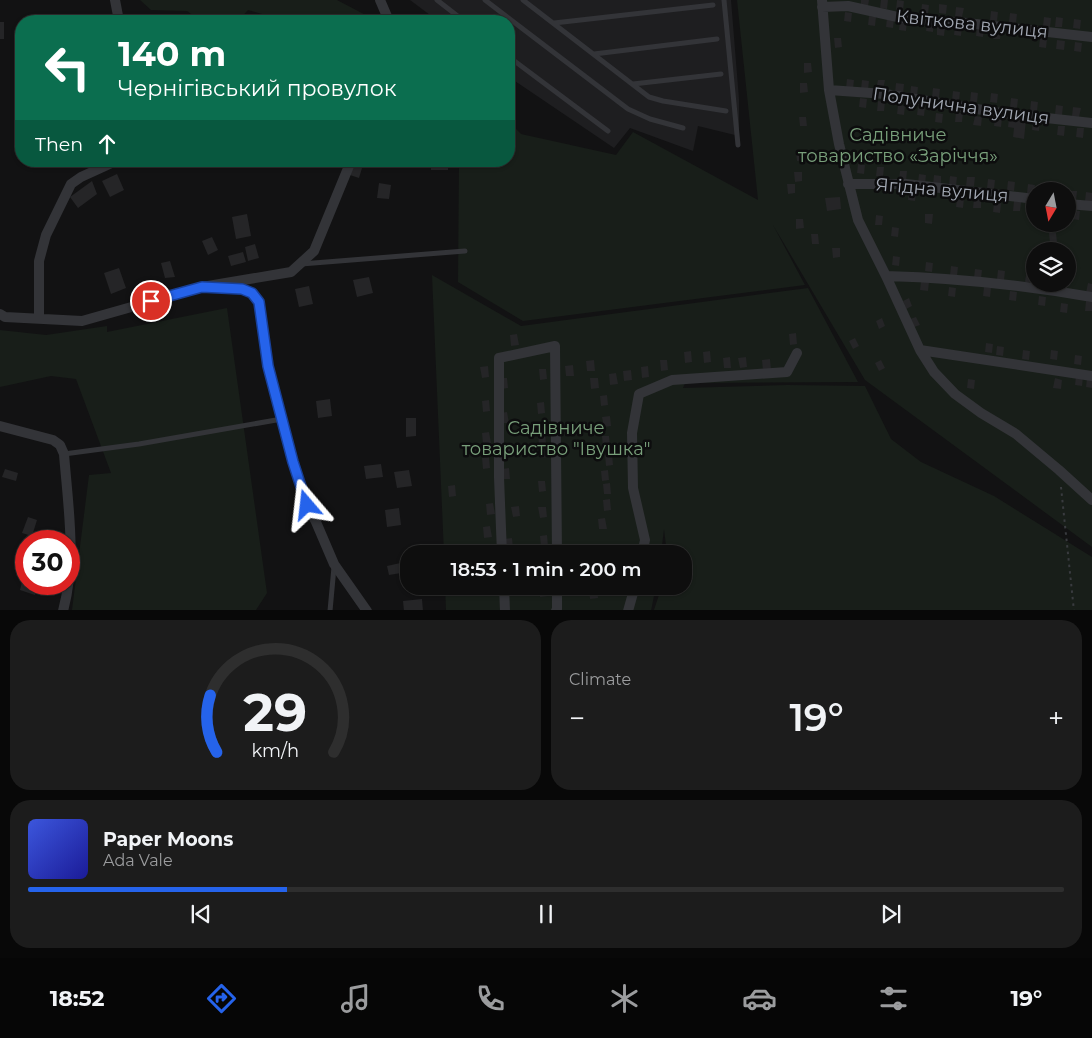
<!DOCTYPE html>
<meta charset="utf-8">
<style>
:root{--surface:#0e0e0e;--page:#1c1c1c;--text:#f1f3f6;--muted:#9b9c9e;--line:#2e2e2e;--accent:#2563eb}
body{margin:0;font-family:Montserrat,sans-serif;background:var(--page);color:var(--text);height:100vh;display:flex;flex-direction:column;font-size:19px;white-space:nowrap}
*{box-sizing:border-box;margin:0}
p{font-size:16px;color:var(--muted)}
.icon{flex:none;width:28px;height:28px;fill:none;stroke:currentColor;stroke-width:2;stroke-linecap:round;stroke-linejoin:round}
.map{position:relative;height:610px;overflow:hidden}
.side{display:flex;flex-direction:column;gap:10px;padding:10px;background:#080808;flex:1}
.side>*{flex:none}
.hud{position:absolute;left:15px;top:15px;width:500px;height:152px;border-radius:20px;box-shadow:0 1px 4px #0004,0 0 0 1px var(--line);background:#0b6e4f;color:#fff;overflow:hidden}
.needle{width:32px;rotate:190deg}
.buttons{position:absolute;left:1026px;top:182px;display:grid;gap:10px}
.buttons a{display:grid;place-items:center;width:50px;height:50px;border-radius:50%;background:var(--surface);box-shadow:0 1px 4px #0004,0 0 0 1px var(--line);font-size:25px}
.speed{position:absolute;left:15px;top:530px;display:flex;gap:10px;font-size:25px;font-weight:700;text-align:center}
.speed>*{display:grid;place-content:center;width:65px;height:65px;border-radius:50%;background:var(--surface);box-shadow:0 1px 4px #0004,0 0 0 1px var(--line);line-height:1}
.speed .limit{border:8px solid #d22;background:#fff;color:#111}
.pin{position:absolute;display:grid;place-items:center;width:42px;height:42px;color:#fff;margin:-21px;border:2px solid #fff;border-radius:50%;box-shadow:0 1px 5px #0007}
.me{position:absolute;width:55px;margin:-28px;rotate:343deg;stroke-linejoin:round;filter:drop-shadow(0 0 4px #0008)}
.turn{display:flex;align-items:center;gap:18px;height:105px;padding:0 20px;font-size:22px}
.turn .icon{width:65px;height:65px;stroke-width:2.5}
.turn b{display:block;font-size:35px;line-height:42px}
.then{display:flex;align-items:center;height:48px;padding:0 20px;background:#0003;gap:10px;font-size:19px}
.big{font-size:38px;font-weight:600;line-height:1.1}
.side .tile{flex:1;display:flex;flex-direction:column;justify-content:center;gap:8px;min-width:0;padding:0 18px;border-radius:20px;background:var(--page)}
.side .dial{align-items:center;gap:0}
.dial svg{height:130px;overflow:visible;fill:none;stroke:var(--line);stroke-width:7;stroke-linecap:round;text-anchor:middle}
.dial text{fill:var(--text);stroke:none}
.song{display:flex;align-items:center;gap:15px}
.cover{width:60px;height:60px;border-radius:8px;background:linear-gradient(135deg,hsl(230 70% 55%),hsl(240 70% 35%))}
.played{height:5px;border-radius:2px;background:linear-gradient(90deg,var(--accent) 25%,var(--line) 25%)}
.keys{display:flex;justify-content:space-around;direction:ltr}
.heat{display:flex;justify-content:space-between;align-items:center;font-size:28px;direction:ltr}
.side .tiles{flex:1;display:grid;gap:10px;grid-template-columns:1fr 1fr}
.tile:last-child{grid-column:span 2}
.trip{position:absolute;left:400px;top:545px;width:292px;height:50px;border-radius:20px;background:var(--surface);box-shadow:0 1px 4px #0004,0 0 0 1px var(--line);font-weight:600;line-height:50px;text-align:center}
.menu{display:flex;height:80px;justify-content:space-around;align-items:center;background:#060606;color:var(--muted)}
.menu .icon{width:35px;height:35px}
.menu .selected{color:var(--accent)}
.menu b{font-size:22px;color:var(--text)}
.map>svg:first-child{display:block}
</style>
<div class="map">
<svg width="1092" height="611" viewBox="0 0 1092 611">
<rect width="100%" height="100%" fill="#121213"/>
<path fill="#1e1e20" d="M410,0H731L739,99V136L698,126L693,151L630,128L614,148L509,77V21H438Z"/>
<path fill="#181e19" fill-rule="evenodd" d="M140,0H337L377,21H287L248,10L238,21H201L187,11L151,10Z
M737,0H1092V547L865,380L773,225L805,285L523,321L458,282L459,161H509V125L513,126L521,134L616,155L633,132L758,200ZM1035,191H1068V224H1035ZM1035,251H1068V284H1035Z
M432,275L521,326L808,288L858,382L685,383L683,388L787,385L865,386L891,439L921,462L994,496L1092,557V610H654L662,586H684V554H667L664,529L661,554H444Z
M227,308L267,593L256,610H72L89,475L111,473L76,379L51,376L0,387V330L46,335L107,326V332Z
M445,586H656L651,611L446,610Z"/>
<path fill="#252527" d="M861,0H869L868,6L861,5Z
M881,0H888L887,9L880,8Z
M897,0L904,1L903,10H896Z
M922,4L929,5L928,14L921,13Z
M939,4L947,5L946,14L939,13Z
M956,7L964,8L962,17H955Z
M991,11L998,12L997,21L990,20Z
M845,12L852,13L851,22L844,21Z
M1010,13L1017,14L1016,23L1009,22Z
M869,16L876,17L875,26L868,25Z
M1044,17L1051,18L1050,27L1043,26Z
M1056,17L1063,18L1062,27H1055Z
M887,18L894,19L893,28L886,27Z
M1074,19L1081,20L1080,29L1073,28Z
M900,21H907L906,31L899,30Z
M0,22H4V39H0Z
M927,22H934L933,32L926,31Z
M937,26L945,27L944,36L937,35Z
M955,26H962L961,36L954,35Z
M977,27H984L983,37L976,36Z
M994,29L1001,30L1000,39H993Z
M834,38H841L842,47L835,48Z
M1040,38L1047,39L1046,48L1039,47Z
M1057,40L1065,41L1064,50L1056,49Z
M1075,42L1082,43L1081,52L1074,51Z
M804,63H811L812,72L804,73Z
M847,79L854,80L853,89L846,88Z
M862,80L869,81L868,90L861,89Z
M878,80H885L883,90L876,89Z
M800,83H807L808,92L800,93Z
M896,83L904,84L903,94L895,93Z
M911,86L918,87L917,96H910Z
M933,88L940,89L939,98L932,97Z
M953,91L960,92L959,101L952,100Z
M971,92L978,93L977,102H970Z
M991,93L998,94L997,103L990,102Z
M860,98L867,99L866,108L859,107Z
M1011,98L1018,99L1017,108L1010,107Z
M878,101L885,102L884,111H877Z
M1031,101L1038,102L1037,111H1030Z
M898,105L905,106L904,115L897,114Z
M1056,105L1063,106L1062,115L1055,114Z
M918,106L925,107L924,116L917,115Z
M1073,107L1081,108L1079,117L1072,116Z
M956,112L963,113L962,122H955Z
M936,113L943,114L942,123L935,122Z
M975,116L982,117L981,126L973,125Z
M799,117H806L807,126H800Z
M995,117L1002,118L1001,127L994,126Z
M1009,118L1026,120L1024,139L1013,137L1014,128L1008,127Z
M1033,121L1040,122L1039,131L1032,130Z
M1058,126H1065L1064,136L1057,135Z
M1077,128H1084L1083,138L1076,137Z
M796,151H803L804,160L797,161Z
M404,161H423V167H403Z
M431,161H448V170H431Z
M858,164L865,165L864,174L857,173Z
M353,165L362,168L359,178L350,175Z
M877,167H884L883,177L876,176Z
M900,171H907L906,181L899,180Z
M794,172H802V181L795,182Z
M117,174L124,190L110,197L102,181Z
M919,174L926,175L925,184L918,183Z
M934,175L941,176V185H933Z
M950,176L957,177L956,186L949,185Z
M967,177H975L974,186H966Z
M988,179L995,180L994,189L987,188Z
M92,181L97,194L78,208L70,197Z
M1008,181L1015,182L1014,191L1007,190Z
M379,183L391,185L389,199L377,198Z
M787,184H795V193L788,194Z
M1028,184L1035,185L1034,194L1027,193Z
M1048,184L1056,185L1055,191H1048Z
M909,191L916,192L915,201L908,200Z
M1070,191H1077L1076,201L1069,200Z
M1086,192L1092,193V202L1085,201Z
M840,197L841,209L827,211L825,198Z
M957,198H964L963,208L956,207Z
M974,199H981V208H973Z
M1014,201L1021,202L1020,211H1013Z
M994,203H1001L1000,213L993,212Z
M1072,210L1080,211L1079,220L1072,219Z
M247,214L251,236L236,239L232,217Z
M925,214H933L932,224L925,223Z
M876,215L883,216L882,225H875Z
M796,219H803L804,228L796,229Z
M892,227L899,228L898,237L891,236Z
M1049,233H1056L1057,242L1050,243Z
M811,234H818L819,244H812Z
M212,237L218,250L208,255L202,241Z
M255,244L259,258L248,261L245,247Z
M832,248H840V257L833,258Z
M243,252L246,262L231,266L228,256Z
M893,256L900,257L899,266L892,265Z
M170,261L175,277L165,278L161,263Z
M1068,261L1073,262L1072,271L1068,270Z
M926,262L933,263L932,272L925,271Z
M951,266L958,267L957,276L950,275Z
M119,268L126,288L111,294L104,273Z
M975,269L982,270L981,279L974,278Z
M1027,269L1035,270V283L1025,282Z
M998,270L1005,271L1004,280L997,279Z
M369,277L373,293L357,297L353,280Z
M921,281L929,282L928,291L920,290Z
M1088,283L1092,284V293H1086Z
M309,286L313,304L299,307L295,289Z
M949,287L956,288L955,297L948,296Z
M984,287L991,288L990,297L983,296Z
M1010,291L1017,292L1016,301L1009,300Z
M1039,296L1046,297L1045,306L1038,305Z
M909,298L912,306L906,309L903,301Z
M1086,301L1092,302V311H1085Z
M1061,303L1068,304L1067,313L1060,312Z
M916,317L920,325L914,327L910,319Z
M882,318L885,326L879,329L876,321Z
M796,333L797,344L790,345L789,334Z
M517,334L519,345L511,346L510,335Z
M855,338L859,346L853,349L849,341Z
M986,343L993,344L992,353L985,352Z
M997,346L1004,347L1003,356L996,355Z
M1023,350L1030,351L1029,360L1022,359Z
M1051,350L1058,351L1057,360L1050,359Z
M691,351L692,362L685,363L684,352Z
M710,351L711,362L704,363L703,352Z
M1075,355L1082,356L1081,365L1074,364Z
M730,357L731,368H724L723,358Z
M746,357L747,367L740,368L738,358Z
M770,359L771,370L763,371L762,360Z
M594,360L595,371H587L586,361Z
M660,360H667L668,370L661,371Z
M881,360L885,368L879,371L875,363Z
M573,365L574,376H566L565,366Z
M488,366L489,377L482,378L480,367Z
M648,366L649,377L642,378L641,367Z
M539,369H546L547,379L540,380Z
M631,370L632,380L624,381L623,371Z
M616,373L618,384L610,385L609,374Z
M1076,376L1083,377L1082,386L1075,385Z
M500,378H507L508,388L501,389Z
M590,378H598L599,388L591,389Z
M1055,378L1062,380L1061,389L1053,388Z
M1087,378L1092,379V388L1086,387Z
M968,379L975,380L974,389L967,388Z
M607,395L608,405L601,406L600,396Z
M330,399L332,416L318,418L316,401Z
M489,400L490,411L483,412L482,401Z
M544,402L545,413L538,414L537,403Z
M507,412L509,423H501L500,413Z
M610,416L611,426L604,427L602,417Z
M406,418H416V436L406,437Z
M489,432L491,443L483,444L482,433Z
M545,433L546,444H539L538,434Z
M602,436H609L610,446L603,447Z
M510,445L511,456H503L502,446Z
M540,447H547L548,457L541,458Z
M612,454L613,465L606,466L605,455Z
M489,457L490,468L483,469L482,458Z
M381,464L383,477L366,479L364,466Z
M509,468L510,479H503L502,469Z
M5,469L18,473L16,481L2,477Z
M409,470L412,486L397,488L394,472Z
M608,470L609,480L602,481L601,471Z
M538,481H545L546,491L539,492Z
M610,483L611,494H604L603,484Z
M455,485L456,496L449,497L448,486Z
M610,499L611,510L604,511L603,500Z
M493,503L495,514L487,515L486,504Z
M519,506L520,516L513,517L511,507Z
M538,507H546L547,517L540,518Z
M399,508L401,525L387,527L385,510Z
M28,517L37,520L32,536L22,533Z
M605,518L607,529H599L598,519Z
M490,526L492,537L484,538L483,527Z
M547,535L548,546L541,547L540,536Z
M512,538L513,548L505,549L504,539Z
M602,544L603,554H595L594,545Z
M20,547L26,549V567L14,562Z
M405,562L407,572L389,575L387,566Z
M23,578L26,579V584H38L35,595L20,590Z
M468,586H475L476,590L468,591Z
M539,586H547L548,596L540,597Z
M597,588L598,598L590,599L589,589Z
M422,599L423,611H404L403,601Z"/>
<g fill="none" stroke-linecap="round" stroke-linejoin="round">
<path stroke="#393b3f" stroke-width="2" stroke-dasharray="2.5 4" stroke-linecap="butt" d="M1061,487L1074,611"/>
<path stroke="#333438" stroke-width="5" d="M437,0L464,21
M485,0L628,109L650,119L683,128
M523,0L649,97L663,101L726,111
M724,0L738,145
M554,23L713,5
M594,54L717,39
M509,57L608,131
M633,84L721,74
M301,264L465,251
M64,454L139,444L282,419
M330,611L334,567"/>
<path stroke="#333438" stroke-width="10" d="M115,0L119,21
M380,0L389,21
M822,0L829,90L839,144L858,220L886,276L920,350L934,372L955,394L981,413L1016,434L1059,470L1092,500
M822,7L848,6L902,18L967,23L1092,37
M829,90L885,94L1001,113L1092,123
M848,184H906L1035,199
M1068,204L1092,206
M886,276C955,278 1024,285 1092,297
M219,288L242,289L252,293L259,302L268,366L293,462L307,505L316,522L334,564L367,611
M0,314L5,317L82,321L202,287L291,272L314,251L351,161
M39,318V261L46,235L71,184L81,177L116,161
M920,350L1092,376
M0,426L53,440L60,445L64,454C68,506 77,559 63,611
M502,554L499,477V358L555,346L557,554
M642,554L645,540L633,488L632,433L639,394L672,380L787,372L797,353
M504,586L505,611
M556,611L557,609V586
M628,611L635,586"/>
</g>
<g fill="none" stroke-linecap="round" stroke-linejoin="round">
<g stroke="#184099" stroke-width="12">
<path id="route" d="M151,301L202,287L242,289L252,293L259,302L268,366L293,462L307,505"/>
</g>
<use href="#route" stroke="#2563eb" stroke-width="9"/>
</g>
<g text-anchor="middle" dominant-baseline="central" stroke-width="5" stroke-linejoin="round" paint-order="stroke">
<g font-size="18" fill="#a3a9b4" stroke="#0d0d0e">
<text transform="translate(972 24) rotate(6)">Квіткова вулиця</text>
<text transform="translate(961 106) rotate(8)">Полунична вулиця</text>
<text transform="translate(942 190) rotate(5)">Ягідна вулиця</text>
</g>
<g font-size="18" fill="#79a07b" stroke="#0d0d0e">
<text x="898" y="135">Садівниче<tspan x="898" dy="21">товариство «Заріччя»</tspan></text>
<text x="556" y="428">Садівниче<tspan x="556" dy="21">товариство "Івушка"</tspan></text>
</g>
</g>
</svg>
<div class="buttons">
<a><svg class="needle" viewBox="-14 -14 28 28"><path d="M0-13l5 13h-10z" fill="#e53935"/><path d="M0 13l5-13h-10z" fill="#9b9c9e"/></svg></a>
<a><svg class="icon" aria-label="layers" viewBox="0 0 24 24"><path d="M12 4l9 5-9 5-9-5zM3 14l9 5 9-5"/></svg></a>
</div>
<div class="speed"><div class="limit">30</div></div>
<div class="pin" style="left:151px;top:301px;background:#d93025"><svg class="icon" aria-label="arrive" viewBox="0 0 24 24"><path d="M6 21V4h12l-3 4 3 4H6"/></svg></div>
<svg class="me" style="left:307px;top:505px" viewBox="-20 -20 40 40"><path d="M0-17L14 15 0 8-14 15z" fill="#2563eb" stroke="#fff" stroke-width="4"/></svg>
<div class="trip">18:53 · 1 min · 200 m</div>
<div class="hud">
<div class="turn"><svg class="icon" aria-label="left" viewBox="0 0 24 24"><path d="M17 20v-9H6M10 6l-5 5 5 5"/></svg><div><b>140 m</b>Чернігівський провулок</div></div>
<div class="then">Then<svg class="icon" aria-label="ahead" viewBox="0 0 24 24"><path d="M12 20V5M6 11l6-6 6 6"/></svg></div>
</div>
</div>
<section class="side">
<div class="tiles">
<div class="tile dial"><svg viewBox="0 0 100 80">
<path d="M14 69A42 42 0 1 1 86 69"/>
<path d="M14 69A42 42 0 0 1 10 34" stroke="#2563eb"/>
<text x="50" y="56" font-size="32" font-weight="700">29</text>
<text x="50" y="72" font-size="11">km/h</text>
</svg></div>
<div class="tile"><p>Climate</p>
<div class="heat"><a>−</a><b class="big">19°</b><a>+</a></div>
</div>
<div class="tile">
<div class="song"><i class="cover"></i><div><b>Paper Moons</b><p>Ada Vale</p></div></div>
<div class="played"></div>
<div class="keys"><svg class="icon" aria-label="previous" viewBox="0 0 24 24"><path d="M18 5L8 12l10 7zM5 5v14"/></svg><svg class="icon" aria-label="pause" viewBox="0 0 24 24"><path d="M8 5v14M16 5v14"/></svg><svg class="icon" aria-label="next" viewBox="0 0 24 24"><path d="M6 5l10 7-10 7zM19 5v14"/></svg></div>
</div>
</div>
</section>
<nav class="menu">
<b>18:52</b>
<svg class="icon selected" aria-label="directions" viewBox="0 0 24 24"><path d="M12 3l9 9-9 9-9-9zM9 14v-3h6M13 9l2 2-2 2"/></svg>
<svg class="icon" aria-label="music" viewBox="0 0 24 24"><path d="M9 18V5l10-2v13"/><circle cx="6" cy="18" r="3"/><circle cx="16" cy="16" r="3"/></svg>
<svg class="icon" aria-label="phone" viewBox="0 0 24 24"><path d="M5 4h4l2 5-3 2q2 4 5 5l2-3 5 2v4C11 20 4 13 5 4z"/></svg>
<svg class="icon" aria-label="climate" viewBox="0 0 24 24"><path d="M12 3v18M4 7l16 10M4 17L20 7"/></svg>
<svg class="icon" aria-label="car" viewBox="0 0 24 24"><path d="M5 17H2v-5l4-1 3-4h7l3 4 3 1v5h-3M9 17h6M6 11h13"/><circle cx="7" cy="17" r="2"/><circle cx="17" cy="17" r="2"/></svg>
<svg class="icon" aria-label="filters" viewBox="0 0 24 24"><path d="M4 7h16M4 17h16"/><circle cx="9" cy="7" r="2"/><circle cx="15" cy="17" r="2"/></svg>
<b>19°</b>
</nav>
